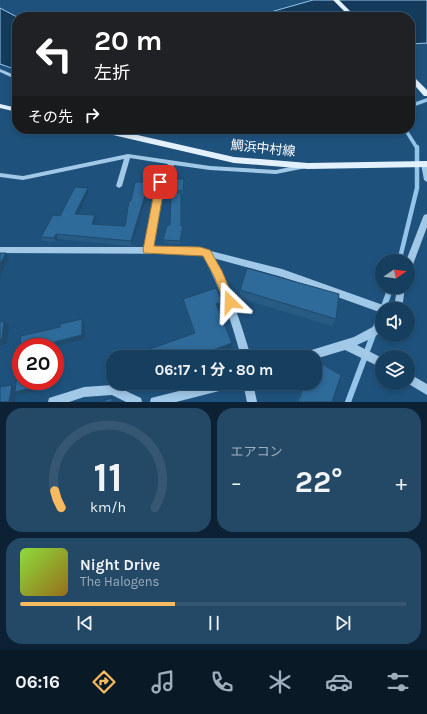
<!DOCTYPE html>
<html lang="ja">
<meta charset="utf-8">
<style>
:root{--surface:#163e5e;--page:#234967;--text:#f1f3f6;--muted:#9eaebc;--line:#355773;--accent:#f6ba60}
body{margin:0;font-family:Karla,"Noto Sans JP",sans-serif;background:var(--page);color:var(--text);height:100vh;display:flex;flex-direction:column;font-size:15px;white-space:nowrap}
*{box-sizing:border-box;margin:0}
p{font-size:13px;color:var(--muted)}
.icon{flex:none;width:22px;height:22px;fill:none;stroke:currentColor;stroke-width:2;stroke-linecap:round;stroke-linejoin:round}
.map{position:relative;height:402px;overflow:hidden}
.side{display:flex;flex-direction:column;gap:6px;padding:6px;background:#0c2234;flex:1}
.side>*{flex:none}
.hud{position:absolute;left:12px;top:12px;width:403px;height:122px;border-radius:16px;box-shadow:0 2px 6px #0003,0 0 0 1px var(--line);background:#202124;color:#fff;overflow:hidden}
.needle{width:26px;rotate:77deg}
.controls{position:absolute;left:375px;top:254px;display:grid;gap:8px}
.controls a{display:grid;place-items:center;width:40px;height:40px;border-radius:50%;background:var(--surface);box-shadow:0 2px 6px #0003,0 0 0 1px var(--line);font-size:20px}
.speed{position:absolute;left:12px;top:338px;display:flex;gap:8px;font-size:20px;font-weight:700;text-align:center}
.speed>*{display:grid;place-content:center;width:52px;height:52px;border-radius:50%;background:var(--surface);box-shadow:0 2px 6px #0003,0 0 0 1px var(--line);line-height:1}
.speed .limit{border:6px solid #d22;background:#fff;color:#111}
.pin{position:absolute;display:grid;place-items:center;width:34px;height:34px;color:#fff;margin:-17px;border-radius:8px;box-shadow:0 2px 6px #0006}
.me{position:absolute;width:44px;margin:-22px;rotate:338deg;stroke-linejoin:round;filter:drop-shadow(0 0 3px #0008)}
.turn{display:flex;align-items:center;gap:14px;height:84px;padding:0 16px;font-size:18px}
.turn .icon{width:52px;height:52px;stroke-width:2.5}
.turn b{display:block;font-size:28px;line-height:34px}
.then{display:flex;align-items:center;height:38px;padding:0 16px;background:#0003;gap:8px;font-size:15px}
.big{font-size:30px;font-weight:700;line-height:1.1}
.side .tile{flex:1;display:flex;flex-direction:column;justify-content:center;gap:6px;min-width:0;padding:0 14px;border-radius:16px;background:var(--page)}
.side .dial{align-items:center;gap:0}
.dial svg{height:104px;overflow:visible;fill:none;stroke:var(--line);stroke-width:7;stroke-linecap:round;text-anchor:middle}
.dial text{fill:var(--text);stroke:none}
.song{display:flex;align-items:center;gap:12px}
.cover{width:48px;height:48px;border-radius:6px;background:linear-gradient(135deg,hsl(90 70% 55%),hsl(40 70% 35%))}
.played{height:4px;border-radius:2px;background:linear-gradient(90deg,var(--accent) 40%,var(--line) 40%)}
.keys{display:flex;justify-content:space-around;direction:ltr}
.heat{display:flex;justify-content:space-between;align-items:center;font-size:22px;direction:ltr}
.side .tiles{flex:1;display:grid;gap:6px;grid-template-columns:1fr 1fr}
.tile:last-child{grid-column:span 2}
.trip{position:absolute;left:106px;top:350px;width:216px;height:40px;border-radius:16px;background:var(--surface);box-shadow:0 2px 6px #0003,0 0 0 1px var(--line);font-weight:700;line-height:40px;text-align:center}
.menu{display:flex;height:64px;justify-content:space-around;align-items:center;background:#091926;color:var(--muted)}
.menu .icon{width:28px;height:28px}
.menu .current{color:var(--accent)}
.menu b{font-size:18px;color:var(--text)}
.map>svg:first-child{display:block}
</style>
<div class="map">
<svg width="427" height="402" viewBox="0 0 427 402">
<rect width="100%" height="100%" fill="#1e527d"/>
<path fill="#143b5c" stroke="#94c5e9" d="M313,0H427V43L410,44V17H253Z
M0,8L17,17V70L0,64Z"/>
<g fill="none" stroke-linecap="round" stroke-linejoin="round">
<path stroke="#94c5e9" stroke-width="3.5" d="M410,106L427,100
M405,129L417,148"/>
<path stroke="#94c5e9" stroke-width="4.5" d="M400,258L417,188V147"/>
<path stroke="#94c5e9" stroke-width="6" d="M399,261L400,257
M383,309L391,287
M348,402L382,311"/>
<path fill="#a1c8e7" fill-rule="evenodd" d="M0,69L17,76V84L15,83L13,78L0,72Z
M128,154L210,166L276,170L304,164H306L307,166L306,168L276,174L210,170L174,165L163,182L152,247L199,248L282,269L383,305L386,306L387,309H382V313L282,277L213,258C230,289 241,323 251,357H241C232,322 220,288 203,255L199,254L0,253V247H145L157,182L168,164L130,158L122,186L119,188L116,186L124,159L23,180L0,177V173L23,176Z
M422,162H424L427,164V182L424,180L421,164Z
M427,214V227L412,267L411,269L408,271V261H406L423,217L424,215Z
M397,287H405L402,309H394Z
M382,322V332L368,340L357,345L382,358V368L345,350L315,359V357H300L302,354L305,352L354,337Z
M408,373L427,384V395L407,383H408Z
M211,383H236L235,387L231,388L176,402H150L151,398Z
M243,383H253L257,402H247Z
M113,385L141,398L142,402H126L112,395L84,397L69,402H48L49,398L84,387Z"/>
<path fill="#e3f0fd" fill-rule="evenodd" d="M333,0H339L356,17H350Z
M410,74L412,75L427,90V96H424L410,80Z
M0,104L17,108V112L0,108Z
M96,129H111L234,157L308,163L427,161V167L308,169L234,163L100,132Z"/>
</g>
<path fill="#285b84" d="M185,182L183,194H181V226H183V229L180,244L164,243L163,240L170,225L171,190Z
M150,187L132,246L58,239L56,242L43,241L41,237L60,216L88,188L89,192L79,214L97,220L95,224L121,226H125L131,201Z
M240,290L336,319L332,326L239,298Z
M183,299L223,302L222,307L218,309L232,343V348L208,357H148L194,333L184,304Z
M304,383H315L332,402H296Z"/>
<path fill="#204a6c" d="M149,182L150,187L132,246L131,241Z
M88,188L89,192L77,218L75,214Z
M95,215L97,220L93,228L92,224Z
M183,226V229L180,244V241Z
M56,234L58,239L56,242L54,238Z
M6,253L9,258L0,276V264Z
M223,302L222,307L216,309V304Z
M82,319L85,323V339L57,346L56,386L20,395L17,393L15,402H9L12,385L17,389L52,381H55V347H54V342Z
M4,321L9,325L7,344L0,345V340Z
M232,343V348L208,357H206L205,353Z"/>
<path fill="#2e6a9a" stroke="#204a6c" d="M173,179H184L183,191L171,190Z
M135,182H149L131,241L56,234L54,238L41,237L53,215L60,216L75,187L88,188L75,214L95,215L92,224L121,226H125L129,201H131Z
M171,193H181V226H183L180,241L163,240L167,225H170Z
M0,253H6L0,264Z
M247,268L339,294L336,319L240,290Z
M216,288L223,302L216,304L232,343L205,353L207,357H148L147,350L195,333L183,299Z
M82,319V335L54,342V347H21V381H52V383L15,392L21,336L60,327V324Z
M4,321L2,339L0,340V322Z
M315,360L341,375L332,402H298L305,383H315Z
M12,385L9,402H0V387Z
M112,398V402H99Z"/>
<path fill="#f6ba60" stroke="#a0793e" d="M160,179L165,182L154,246L200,247L210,250L222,271L235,302L234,306L230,307L226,306L214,276L203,256L144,253L143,250L156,182Z"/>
<g text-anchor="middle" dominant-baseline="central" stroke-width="4" stroke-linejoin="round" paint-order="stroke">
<g font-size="13" fill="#fff" stroke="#1e527d">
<text transform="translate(263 148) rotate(6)">鯛浜中村線</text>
</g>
</g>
</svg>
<div class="controls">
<a><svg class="needle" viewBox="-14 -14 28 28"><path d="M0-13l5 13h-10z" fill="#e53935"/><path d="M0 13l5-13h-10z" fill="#9eaebc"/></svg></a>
<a><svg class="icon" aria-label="sound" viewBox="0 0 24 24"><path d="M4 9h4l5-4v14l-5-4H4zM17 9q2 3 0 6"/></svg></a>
<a><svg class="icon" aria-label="layers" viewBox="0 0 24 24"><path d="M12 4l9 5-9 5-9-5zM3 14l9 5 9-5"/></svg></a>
</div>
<div class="speed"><div class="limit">20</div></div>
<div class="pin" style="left:160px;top:182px;background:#d93025"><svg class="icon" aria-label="arrive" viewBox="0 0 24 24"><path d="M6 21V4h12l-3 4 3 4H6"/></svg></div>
<svg class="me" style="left:230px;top:302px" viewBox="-20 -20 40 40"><path d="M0-17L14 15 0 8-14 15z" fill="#f6ba60" stroke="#fff" stroke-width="4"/></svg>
<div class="trip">06:17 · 1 分 · 80 m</div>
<div class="hud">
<div class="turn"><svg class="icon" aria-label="left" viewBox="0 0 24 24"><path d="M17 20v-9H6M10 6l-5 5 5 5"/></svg><div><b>20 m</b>左折</div></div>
<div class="then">その先<svg class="icon" aria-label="right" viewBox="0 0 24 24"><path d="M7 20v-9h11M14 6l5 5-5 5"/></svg></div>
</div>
</div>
<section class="side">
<div class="tiles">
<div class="tile dial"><svg viewBox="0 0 100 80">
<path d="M14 69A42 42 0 1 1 86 69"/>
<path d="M14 69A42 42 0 0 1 9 56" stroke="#f6ba60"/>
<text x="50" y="56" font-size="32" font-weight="700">11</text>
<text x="50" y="72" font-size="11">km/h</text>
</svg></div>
<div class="tile"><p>エアコン</p>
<div class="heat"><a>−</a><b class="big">22°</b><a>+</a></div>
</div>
<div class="tile">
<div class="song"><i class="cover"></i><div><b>Night Drive</b><p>The Halogens</p></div></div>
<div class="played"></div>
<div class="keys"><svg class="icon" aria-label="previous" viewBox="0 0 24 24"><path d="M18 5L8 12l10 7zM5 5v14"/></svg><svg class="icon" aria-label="pause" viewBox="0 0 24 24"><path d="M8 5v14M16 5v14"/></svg><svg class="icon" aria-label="next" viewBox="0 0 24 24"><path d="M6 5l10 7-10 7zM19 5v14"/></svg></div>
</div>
</div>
</section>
<nav class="menu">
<b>06:16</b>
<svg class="icon current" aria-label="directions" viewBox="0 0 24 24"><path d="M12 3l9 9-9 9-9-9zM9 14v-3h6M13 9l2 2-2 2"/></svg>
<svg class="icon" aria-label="music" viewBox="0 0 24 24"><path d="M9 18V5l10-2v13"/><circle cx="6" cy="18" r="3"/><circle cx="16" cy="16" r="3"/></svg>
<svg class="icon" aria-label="phone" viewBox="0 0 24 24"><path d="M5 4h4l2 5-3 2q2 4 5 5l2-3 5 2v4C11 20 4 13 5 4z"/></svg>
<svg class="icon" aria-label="climate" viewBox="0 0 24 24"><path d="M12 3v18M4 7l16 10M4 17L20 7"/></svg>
<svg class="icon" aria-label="car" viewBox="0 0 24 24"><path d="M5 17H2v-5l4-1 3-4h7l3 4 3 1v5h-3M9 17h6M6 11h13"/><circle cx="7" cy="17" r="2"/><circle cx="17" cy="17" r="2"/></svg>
<svg class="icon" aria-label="filters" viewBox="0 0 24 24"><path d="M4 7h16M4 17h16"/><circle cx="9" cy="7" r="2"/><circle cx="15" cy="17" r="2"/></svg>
</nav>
